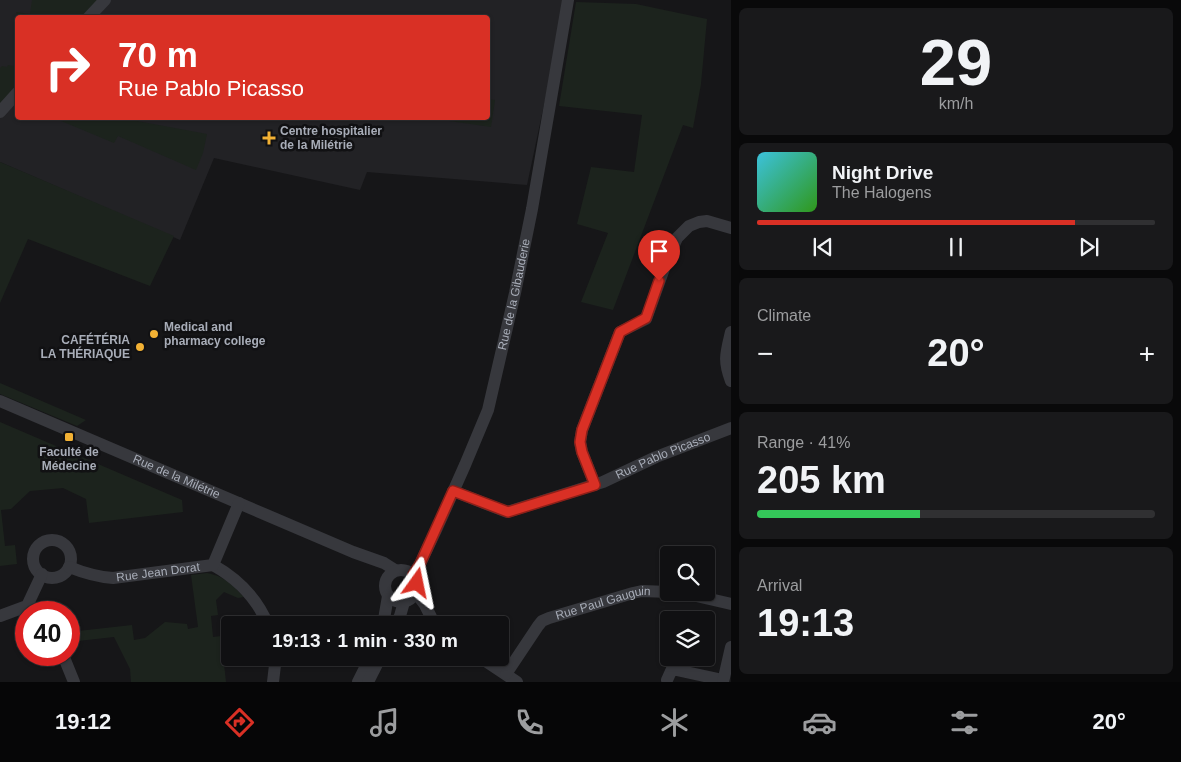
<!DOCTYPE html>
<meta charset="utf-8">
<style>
:root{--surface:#101012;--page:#19191b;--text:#f1f3f6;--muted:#9c9d9f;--line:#303032;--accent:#d93025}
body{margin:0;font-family:Helvetica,sans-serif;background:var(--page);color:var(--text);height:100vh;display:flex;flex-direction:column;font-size:19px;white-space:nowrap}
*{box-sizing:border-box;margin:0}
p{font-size:16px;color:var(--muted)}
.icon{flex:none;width:28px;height:28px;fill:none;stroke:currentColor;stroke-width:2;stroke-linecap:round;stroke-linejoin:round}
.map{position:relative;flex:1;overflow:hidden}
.sheet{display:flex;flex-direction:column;gap:8px;padding:8px;background:#09090a;width:450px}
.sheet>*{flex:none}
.top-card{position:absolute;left:15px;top:15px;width:475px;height:105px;border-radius:5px;box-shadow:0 1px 4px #0004,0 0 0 1px var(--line);background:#d93025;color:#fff;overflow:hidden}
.buttons{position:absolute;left:660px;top:546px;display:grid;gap:10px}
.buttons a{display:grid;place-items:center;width:55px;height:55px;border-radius:5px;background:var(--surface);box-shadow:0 1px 4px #0004,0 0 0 1px var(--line);font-size:25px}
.speed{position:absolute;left:15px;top:601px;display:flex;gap:10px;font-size:25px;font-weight:700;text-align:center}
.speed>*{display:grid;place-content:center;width:65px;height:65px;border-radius:50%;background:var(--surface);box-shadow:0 1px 4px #0004,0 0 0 1px var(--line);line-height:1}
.speed .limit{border:8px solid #d22;background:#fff;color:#111}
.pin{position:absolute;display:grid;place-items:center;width:42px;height:42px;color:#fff;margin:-51px -21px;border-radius:50% 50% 50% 0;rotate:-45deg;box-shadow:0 0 5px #0007}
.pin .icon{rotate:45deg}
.me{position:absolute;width:55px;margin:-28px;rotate:12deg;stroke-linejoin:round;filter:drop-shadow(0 0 4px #0008)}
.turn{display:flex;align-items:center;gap:18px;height:105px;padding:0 20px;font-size:22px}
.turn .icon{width:65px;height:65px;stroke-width:2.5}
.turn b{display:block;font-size:35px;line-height:42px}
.big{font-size:38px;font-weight:800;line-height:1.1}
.sheet .tile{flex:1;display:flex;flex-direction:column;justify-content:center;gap:8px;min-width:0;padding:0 18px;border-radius:8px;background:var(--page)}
.sheet .dial{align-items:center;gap:0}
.dial b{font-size:65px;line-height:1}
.song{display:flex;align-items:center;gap:15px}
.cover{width:60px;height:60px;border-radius:8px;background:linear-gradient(135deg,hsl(190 70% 55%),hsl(110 70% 35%))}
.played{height:5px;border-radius:2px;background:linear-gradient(90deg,var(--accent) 80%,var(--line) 80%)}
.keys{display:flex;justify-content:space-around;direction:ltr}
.heat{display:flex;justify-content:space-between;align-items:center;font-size:28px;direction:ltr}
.charge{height:8px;border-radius:4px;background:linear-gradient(90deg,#34c759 41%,var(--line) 0)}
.trip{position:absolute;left:221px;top:616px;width:288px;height:50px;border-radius:5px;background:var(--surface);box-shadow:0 1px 4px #0004,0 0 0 1px var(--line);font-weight:800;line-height:50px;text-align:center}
.tab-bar{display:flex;height:80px;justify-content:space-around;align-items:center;background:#060607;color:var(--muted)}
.tab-bar .icon{width:35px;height:35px}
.tab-bar .current{color:var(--accent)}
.tab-bar b{font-size:22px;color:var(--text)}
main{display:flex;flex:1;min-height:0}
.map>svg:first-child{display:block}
</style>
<main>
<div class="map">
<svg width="731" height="682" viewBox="0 0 731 682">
<rect width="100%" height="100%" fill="#161618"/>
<path fill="#222225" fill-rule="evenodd" d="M0,0H563L546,95L527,185L367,172L360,190L214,158L180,240L0,162ZM18,18H488V118H18Z"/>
<path fill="#1c231d" d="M32,0H99L82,17H18L16,12L30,14Z
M576,2L636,4L707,19L701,84L693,128L683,125L613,310L581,302L608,233L577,224L591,167L634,172L642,115L559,106Z
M8,65L13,66L17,65V86L0,104V68L2,66L7,67Z
M488,99L495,100L491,127L429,118H488Z
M54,118H121L207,134L203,153L196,170L118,136L114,143Z
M0,162L174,236L150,286L28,239L0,303Z
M0,383L86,420L77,426L0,394Z
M0,422L182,500L183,512L89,523L86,499L63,488L30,491L11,509L1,510L5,546L15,545L17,564L0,566Z
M207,573C226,577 231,584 244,597L238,598L224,592L216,600L218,615L211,616L213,637L221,636L226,682H131L130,669L114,637L69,642V632L132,625L134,640L145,638L165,622L187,624L188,629L198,627L191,575Z"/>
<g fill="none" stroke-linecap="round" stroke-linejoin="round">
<g stroke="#37383d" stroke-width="12">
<path d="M88,18L105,0"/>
<path d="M0,112L18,92"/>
<path d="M731,332C726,353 723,360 731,381"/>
<path id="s1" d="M0,401L353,552L384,563L395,570"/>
<path d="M595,485L582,452L580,442L582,430L620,332L646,319L666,263L677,238L689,226L699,222L707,221L731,228"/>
<path id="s2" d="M453,491L507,512L603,482L656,457L731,428"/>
<circle cx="52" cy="559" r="19"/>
<path d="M213,565C238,579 257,598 268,625"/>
<path id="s3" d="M69,567C84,573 97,577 113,578L213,565L239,503"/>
<circle cx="401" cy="586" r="16"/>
<path id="s4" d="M413,575L420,564L436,530L465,465L488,410L515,293L532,209L568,0"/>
<path d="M679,592L731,604"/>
<path d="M416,593L425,605L435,625"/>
<path d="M0,616L27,606L42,574"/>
<path d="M383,625L388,596"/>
<path d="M395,625L400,616L404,602"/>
<path d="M63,655L74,682"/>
<path d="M481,658L517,682"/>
<path id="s5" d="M506,674L538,626L542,621L549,618L633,593L642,591L669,592"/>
<path d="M667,680L672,669L723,680"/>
<path d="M273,682L275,665L274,658"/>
<path d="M358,682L370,658"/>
<path d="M368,682L380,658"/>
<path d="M723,682L731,647"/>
</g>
</g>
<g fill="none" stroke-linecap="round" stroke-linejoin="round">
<g stroke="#8d1f18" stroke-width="12">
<path id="route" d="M417,583L413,575L420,564L453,491L508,512L595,485L582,452L580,442L582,430L620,332L646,318L659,281"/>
</g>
<use href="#route" stroke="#d93025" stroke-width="9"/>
</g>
<g fill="#f2b134" stroke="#111113" stroke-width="2">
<path d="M266.5 130.5h5v5h5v5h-5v5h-5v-5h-5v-5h5z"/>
<circle cx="154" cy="334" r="5"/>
<circle cx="140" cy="347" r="5"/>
<rect x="64" y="432" width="10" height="10" rx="2.5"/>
</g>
<g text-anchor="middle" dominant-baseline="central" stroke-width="5" stroke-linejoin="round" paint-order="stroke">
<g font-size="12" font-weight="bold" fill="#a8adb8" stroke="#111113" text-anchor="start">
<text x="280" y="131">Centre hospitalier<tspan x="280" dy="14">de la Milétrie</tspan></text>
<text x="164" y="327">Medical and<tspan x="164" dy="14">pharmacy college</tspan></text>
<text x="130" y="340" text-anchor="end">CAFÉTÉRIA<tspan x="130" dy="14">LA THÉRIAQUE</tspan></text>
<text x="69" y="452" text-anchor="middle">Faculté de<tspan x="69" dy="14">Médecine</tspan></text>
</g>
<g font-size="12" fill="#a8adb8" stroke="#111113">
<text stroke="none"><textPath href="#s4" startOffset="300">Rue de la Gibauderie</textPath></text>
<text stroke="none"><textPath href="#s2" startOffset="224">Rue Pablo Picasso</textPath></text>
<text stroke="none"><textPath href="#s1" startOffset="192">Rue de la Milétrie</textPath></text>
<text stroke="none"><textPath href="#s3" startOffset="91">Rue Jean Dorat</textPath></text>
<text stroke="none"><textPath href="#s5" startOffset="128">Rue Paul Gauguin</textPath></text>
</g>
</g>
</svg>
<div class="buttons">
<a><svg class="icon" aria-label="search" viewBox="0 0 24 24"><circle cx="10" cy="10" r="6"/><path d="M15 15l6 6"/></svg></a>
<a><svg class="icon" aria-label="layers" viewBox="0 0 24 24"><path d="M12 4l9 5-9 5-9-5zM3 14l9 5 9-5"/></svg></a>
</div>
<div class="speed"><div class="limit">40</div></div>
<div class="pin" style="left:659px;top:281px;background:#d93025"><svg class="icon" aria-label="arrive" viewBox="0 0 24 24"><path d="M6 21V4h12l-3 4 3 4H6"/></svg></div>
<svg class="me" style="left:417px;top:583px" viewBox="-20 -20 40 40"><path d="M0-17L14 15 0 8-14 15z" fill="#d93025" stroke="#fff" stroke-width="4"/></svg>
<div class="trip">19:13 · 1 min · 330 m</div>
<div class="top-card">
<div class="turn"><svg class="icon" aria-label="right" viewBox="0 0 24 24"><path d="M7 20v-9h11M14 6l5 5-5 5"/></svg><div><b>70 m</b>Rue Pablo Picasso</div></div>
</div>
</div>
<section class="sheet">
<div class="tile dial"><b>29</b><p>km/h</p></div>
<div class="tile">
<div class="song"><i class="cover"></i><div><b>Night Drive</b><p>The Halogens</p></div></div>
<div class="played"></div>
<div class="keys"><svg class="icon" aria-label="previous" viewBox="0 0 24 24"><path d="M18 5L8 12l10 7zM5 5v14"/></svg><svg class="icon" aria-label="pause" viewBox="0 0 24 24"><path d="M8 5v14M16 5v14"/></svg><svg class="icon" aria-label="next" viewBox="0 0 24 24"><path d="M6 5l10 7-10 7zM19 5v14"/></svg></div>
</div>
<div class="tile"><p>Climate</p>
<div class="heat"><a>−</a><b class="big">20°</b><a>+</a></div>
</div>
<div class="tile"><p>Range · 41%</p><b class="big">205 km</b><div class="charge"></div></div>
<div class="tile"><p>Arrival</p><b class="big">19:13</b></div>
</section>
</main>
<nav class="tab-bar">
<b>19:12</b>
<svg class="icon current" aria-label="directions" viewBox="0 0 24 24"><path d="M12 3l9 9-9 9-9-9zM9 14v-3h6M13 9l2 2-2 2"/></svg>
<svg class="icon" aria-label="music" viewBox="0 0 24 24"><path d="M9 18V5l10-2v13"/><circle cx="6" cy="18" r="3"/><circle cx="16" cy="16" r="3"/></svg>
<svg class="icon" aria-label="phone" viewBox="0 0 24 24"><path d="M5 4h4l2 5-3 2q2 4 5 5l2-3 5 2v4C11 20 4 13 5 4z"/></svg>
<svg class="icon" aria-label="climate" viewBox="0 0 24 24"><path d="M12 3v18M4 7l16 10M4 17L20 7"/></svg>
<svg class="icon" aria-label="car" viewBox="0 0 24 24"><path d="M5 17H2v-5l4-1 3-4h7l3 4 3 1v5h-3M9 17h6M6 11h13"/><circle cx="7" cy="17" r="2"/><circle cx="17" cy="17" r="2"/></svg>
<svg class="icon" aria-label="filters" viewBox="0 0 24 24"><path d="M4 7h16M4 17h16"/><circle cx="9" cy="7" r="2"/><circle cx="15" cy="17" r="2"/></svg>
<b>20°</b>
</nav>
